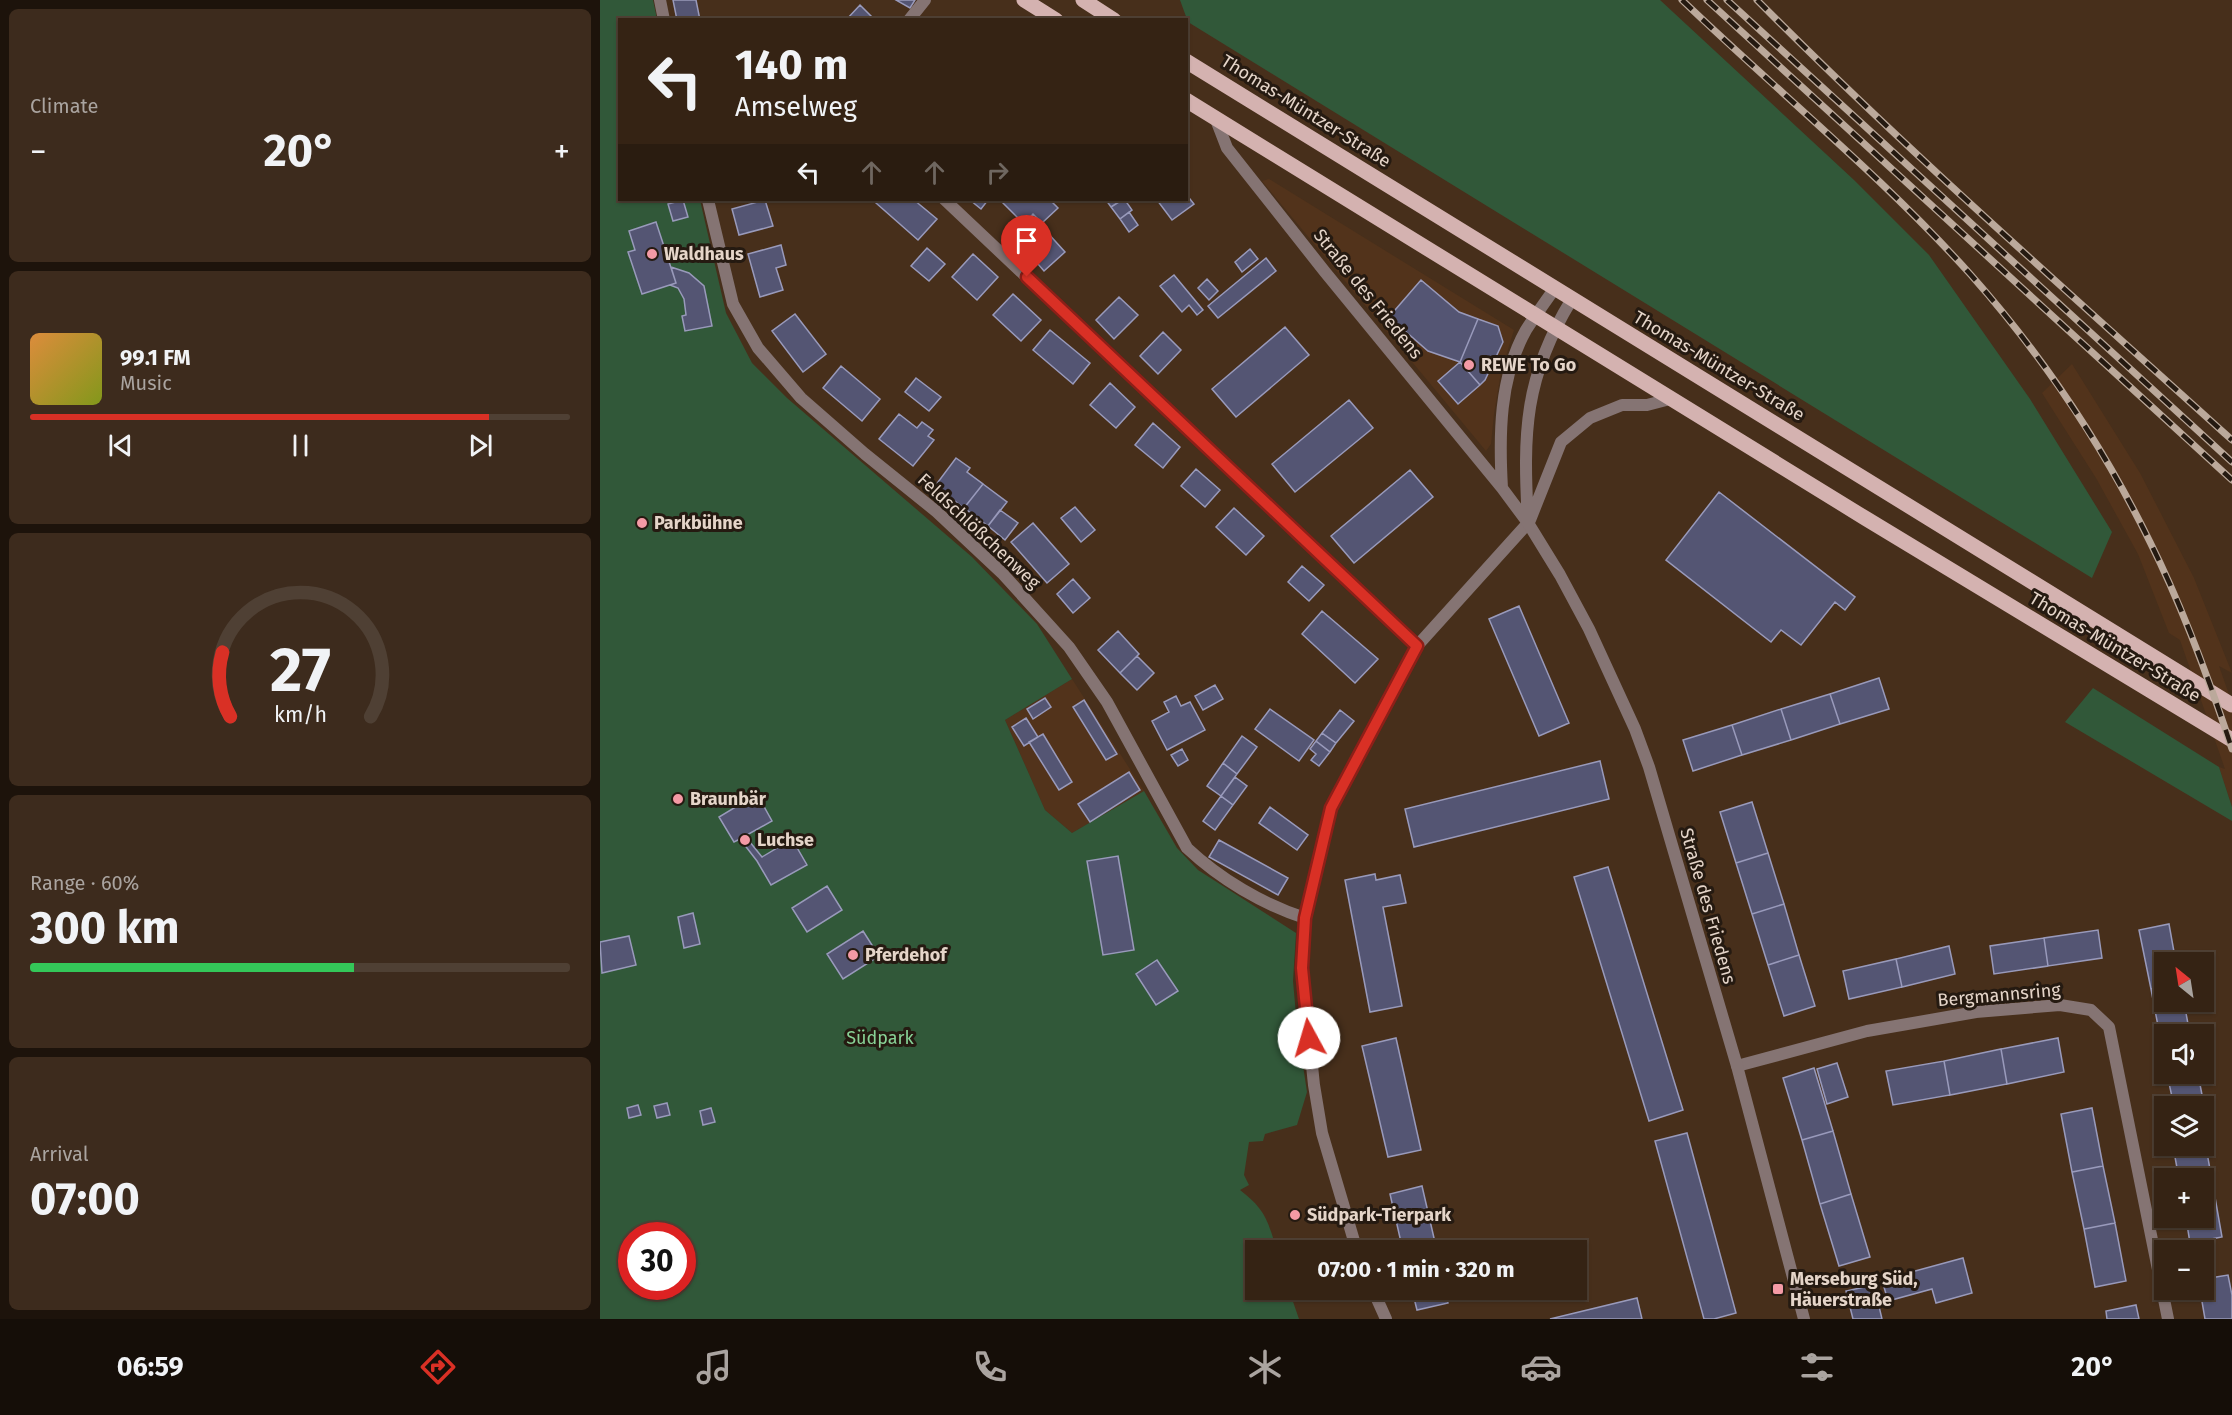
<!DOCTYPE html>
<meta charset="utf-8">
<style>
:root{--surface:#352314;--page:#3d2b1d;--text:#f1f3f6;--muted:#aaa4a0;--line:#4f4034;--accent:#d93025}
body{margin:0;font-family:"Fira Sans",sans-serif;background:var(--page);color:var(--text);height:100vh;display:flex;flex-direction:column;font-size:22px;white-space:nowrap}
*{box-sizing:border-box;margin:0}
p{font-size:20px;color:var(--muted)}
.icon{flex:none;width:33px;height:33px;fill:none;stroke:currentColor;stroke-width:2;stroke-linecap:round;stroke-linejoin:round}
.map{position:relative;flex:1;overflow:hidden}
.sheet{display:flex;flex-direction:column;gap:9px;padding:9px;background:#1d130b;width:600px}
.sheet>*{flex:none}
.banner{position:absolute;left:18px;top:18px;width:570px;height:183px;border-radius:0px;box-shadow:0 2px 4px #0004,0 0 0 2px var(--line);background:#352314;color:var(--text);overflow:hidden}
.needle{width:39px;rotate:330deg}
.controls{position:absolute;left:1554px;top:952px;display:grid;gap:12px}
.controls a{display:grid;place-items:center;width:60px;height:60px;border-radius:0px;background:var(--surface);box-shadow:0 2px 4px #0004,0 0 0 2px var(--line);font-size:30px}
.speed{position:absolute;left:18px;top:1222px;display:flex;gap:12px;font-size:30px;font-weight:700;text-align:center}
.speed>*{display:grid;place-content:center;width:78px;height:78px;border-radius:50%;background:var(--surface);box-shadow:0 2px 4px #0004,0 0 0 2px var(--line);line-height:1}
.speed .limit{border:9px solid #d22;background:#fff;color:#111}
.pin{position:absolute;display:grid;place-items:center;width:51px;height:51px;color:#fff;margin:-62px -26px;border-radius:50% 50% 50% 0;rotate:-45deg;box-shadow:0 0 6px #0007}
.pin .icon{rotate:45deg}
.me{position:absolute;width:66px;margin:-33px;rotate:354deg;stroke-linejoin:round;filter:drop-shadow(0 0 4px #0008)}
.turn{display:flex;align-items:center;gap:21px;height:126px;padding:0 18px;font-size:27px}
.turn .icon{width:78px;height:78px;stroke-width:2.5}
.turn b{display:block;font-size:42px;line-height:51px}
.lanes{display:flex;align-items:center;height:57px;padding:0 18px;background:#0003;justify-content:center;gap:30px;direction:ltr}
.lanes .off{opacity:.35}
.big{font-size:45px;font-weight:700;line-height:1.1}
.sheet .tile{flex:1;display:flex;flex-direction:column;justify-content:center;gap:9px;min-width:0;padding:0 21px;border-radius:9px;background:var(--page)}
.sheet .dial{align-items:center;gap:0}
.dial svg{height:156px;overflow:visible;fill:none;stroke:var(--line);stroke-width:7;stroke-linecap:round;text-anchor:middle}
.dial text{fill:var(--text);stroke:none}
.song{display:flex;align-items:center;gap:18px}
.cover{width:72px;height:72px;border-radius:9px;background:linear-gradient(135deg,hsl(30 70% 55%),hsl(70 70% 35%))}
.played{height:6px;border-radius:3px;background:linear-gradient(90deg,var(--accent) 85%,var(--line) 85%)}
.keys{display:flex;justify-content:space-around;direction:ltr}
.heat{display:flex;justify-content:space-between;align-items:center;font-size:33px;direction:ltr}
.charge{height:9px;border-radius:4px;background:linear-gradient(90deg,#34c759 60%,var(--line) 0)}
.trip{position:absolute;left:645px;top:1240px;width:342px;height:60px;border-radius:0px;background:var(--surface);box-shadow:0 2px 4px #0004,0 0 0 2px var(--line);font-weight:700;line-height:60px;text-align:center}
.tabs{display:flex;height:96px;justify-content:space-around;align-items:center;background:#150e08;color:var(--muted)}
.tabs .icon{width:42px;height:42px}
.tabs .selected{color:var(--accent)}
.tabs b{font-size:27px;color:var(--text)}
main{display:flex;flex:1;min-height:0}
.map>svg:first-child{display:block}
</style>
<main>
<section class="sheet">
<div class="tile"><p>Climate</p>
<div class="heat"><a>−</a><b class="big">20°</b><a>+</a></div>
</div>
<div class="tile">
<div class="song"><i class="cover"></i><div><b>99.1 FM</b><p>Music</p></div></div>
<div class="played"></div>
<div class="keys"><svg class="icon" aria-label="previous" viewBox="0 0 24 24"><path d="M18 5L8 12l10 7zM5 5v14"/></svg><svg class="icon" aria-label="pause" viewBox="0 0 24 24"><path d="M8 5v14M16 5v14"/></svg><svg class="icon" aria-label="next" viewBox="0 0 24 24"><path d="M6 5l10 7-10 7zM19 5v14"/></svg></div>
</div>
<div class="tile dial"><svg viewBox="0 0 100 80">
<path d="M14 69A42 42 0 1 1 86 69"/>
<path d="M14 69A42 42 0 0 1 10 36" stroke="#d93025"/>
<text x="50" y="56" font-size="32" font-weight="700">27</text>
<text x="50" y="72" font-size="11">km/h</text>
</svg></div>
<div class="tile"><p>Range · 60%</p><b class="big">300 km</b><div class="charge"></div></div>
<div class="tile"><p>Arrival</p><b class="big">07:00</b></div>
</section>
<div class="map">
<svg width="1632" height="1319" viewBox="0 0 1632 1319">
<rect width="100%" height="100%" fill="#472f1b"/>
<path fill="#52331b" d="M669,179L914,330L901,372L894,414L891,444L886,451L662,181Z
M1472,364L1540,473L1594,578L1632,673L1619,666L1632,703V807L1619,767L1625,769L1580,640L1569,633L1538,554L1496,478L1442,393Z
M472,679L544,791L472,833L445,810L405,720Z"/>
<path fill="#315839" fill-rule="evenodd" d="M0,0H53L57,19L20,20V200H100L126,313L152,363L187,398L372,557L437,624L472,679L405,720L445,810L472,833L544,791L577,848L598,870L696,933L693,981L697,1026L707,1092L697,1125L665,1134L663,1141L649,1142L644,1175L649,1185L640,1190C666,1210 668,1221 677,1251H656V1290H689L699,1319H0ZM32,1236H82V1287H32Z
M580,0H1060L1254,180L1329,255L1430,399L1512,532L1492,578L588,22Z
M1493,688L1619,767L1632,807V821L1465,722Z"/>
<path fill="#545573" stroke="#999abb" stroke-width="1.5" d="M73,0H96L100,20H77Z
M296,0H315L310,8Z
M260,5L275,20H246Z
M586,194L594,204L572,220L557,200H586Z
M83,200L88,217L73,221L68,204Z
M165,200L173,226L139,235L132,209Z
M279,200H314L337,219L318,240L276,203Z
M370,200H388L381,209Z
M406,200H450L458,208L442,223L433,214L424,224L403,203Z
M506,200H522L511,207Z
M522,200H525L532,210L520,219L511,207Z
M529,212L538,225L529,232L520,219Z
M56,222L76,283L42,294L28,252L35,250L29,231Z
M446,231L465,252L444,271L426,250Z
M181,245L186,265L176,268L183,290L160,297L148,254Z
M327,248L345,264L329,281L311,266Z
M650,249L658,259L642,272L635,262Z
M373,254L398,277L377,300L352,277Z
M666,258L676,271L618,318L608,306Z
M71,267L89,273L104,286L112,326L85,331L82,316L86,315L84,299L78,288L70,285L76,283Z
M574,275L603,310L597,315L589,305L582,312L560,286Z
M607,279L618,291L609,300L598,288Z
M821,280L859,312L878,319L860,362L828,351L789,317Z
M413,294L441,320L421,341L393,315Z
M519,297L538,315L514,339L496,320Z
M195,314L226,354L203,372L172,331Z
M878,319L898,326L903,342L885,380L880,385L860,362Z
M685,327L709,355L636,417L612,389Z
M450,330L490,363L473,384L433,350Z
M563,332L581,350L558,374L540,356Z
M860,362L880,385L858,404L838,381Z
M241,366L280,399L262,421L223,388Z
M316,378L341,397L329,411L305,392Z
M510,383L535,407L516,428L490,405Z
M749,400L773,428L695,492L672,464Z
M299,414L317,428L322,422L333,430L328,436L334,440L313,466L279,439Z
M553,423L580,447L563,468L535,445Z
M356,458L370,468L367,472L383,484L364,508L335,486Z
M596,469L620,490L605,507L581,486Z
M810,470L833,497L754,563L731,536Z
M383,484L407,502L388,526L364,508Z
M1119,492L1255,597L1245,610L1235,602L1201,645L1181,630L1171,642L1066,560Z
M475,507L495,530L481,542L461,518Z
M634,508L664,536L646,555L616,527Z
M400,510L418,523L405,540L388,526Z
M433,523L469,564L447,583L411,542Z
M702,566L724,585L709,601L688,582Z
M473,579L490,598L473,613L457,594Z
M919,606L969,723L939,736L889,619Z
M722,611L778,659L755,683L702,634Z
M518,631L539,654L520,673L498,650Z
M537,656L554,673L537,690L520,673Z
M1279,678L1289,709L1240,724L1230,694Z
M615,685L623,699L603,710L595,696Z
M1230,694L1240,724L1191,740L1181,709Z
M576,696L581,706L590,702L605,730L567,750L552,721L569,712L564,702Z
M445,698L451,707L433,719L427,709Z
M484,700L517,754L506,760L473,707Z
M670,709L714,740L699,761L655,729Z
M1181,709L1191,740L1142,755L1132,725Z
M740,710L754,721L736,743L722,733Z
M426,718L438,737L424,746L412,727Z
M1132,725L1142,755L1093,771L1083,740Z
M722,733L736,743L730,752L716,741Z
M443,734L472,782L459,790L429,742Z
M642,736L657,747L637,774L623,763Z
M716,741L730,752L719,766L711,760L716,754L710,749Z
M582,749L588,760L578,766L571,755Z
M1000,761L1009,799L814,847L805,809Z
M623,763L637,774L621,796L607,786Z
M529,772L540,790L490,822L478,804Z
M635,777L647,786L633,805L621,796Z
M157,794L172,821L145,836L162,857L192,839L207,865L171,885L157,861L140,839L134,842L119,817Z
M621,796L633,805L615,830L603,821Z
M1152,802L1168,853L1136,863L1120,812Z
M670,807L708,835L697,850L659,823Z
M619,840L688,878L678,895L609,857Z
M1168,853L1184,904L1152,914L1136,863Z
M518,856L534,950L503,955L487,861Z
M1008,867L1083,1110L1049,1121L974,877Z
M775,874L776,880L800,875L806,903L783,907L802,1006L770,1012L745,880Z
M227,886L242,910L207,932L192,908Z
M1184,904L1199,955L1168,965L1152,914Z
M93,913L100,944L84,948L78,917Z
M1569,924L1576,963H1564V986L1551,989L1539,930Z
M1498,930L1502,958L1448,966L1444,938Z
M263,931L279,956L243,979L227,954Z
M29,936L36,965L2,973L0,942Z
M1444,938L1448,966L1394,974L1390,946Z
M1349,946L1355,974L1302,987L1296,959Z
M1199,955L1215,1006L1184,1016L1168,965Z
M1296,959L1302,987L1249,999L1243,971Z
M557,960L578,991L556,1005L536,974Z
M1564,986V1002H1584L1590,1035H1564V1047H1562L1551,989Z
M796,1038L821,1150L788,1157L762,1046Z
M1458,1038L1464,1072L1407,1084L1401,1049Z
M1401,1049L1407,1084L1350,1095L1344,1061Z
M1344,1061L1350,1095L1293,1105L1286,1071Z
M1237,1063L1248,1097L1227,1104L1217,1069Z
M1214,1068L1233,1131L1202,1140L1183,1078Z
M1567,1074H1598L1603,1100L1574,1106Z
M67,1103L70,1115L57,1118L54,1106Z
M38,1105L41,1115L29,1118L27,1108Z
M111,1108L115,1122L103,1125L100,1111Z
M1492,1108L1503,1166L1472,1172L1461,1114Z
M1233,1131L1251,1194L1220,1204L1202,1140Z
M1087,1133L1136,1313L1114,1319H1104L1055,1141Z
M1604,1136L1613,1186L1604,1188V1179H1579L1573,1146H1604Z
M1503,1166L1515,1223L1484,1229L1472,1172Z
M822,1186L837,1251H803L790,1194Z
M1613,1186L1622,1237L1590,1243L1586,1218H1604V1188Z
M1251,1194L1270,1257L1239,1266L1220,1204Z
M1515,1223L1526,1281L1495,1287L1484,1229Z
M1363,1258L1372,1293L1336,1303L1332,1289L1288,1301L1282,1280Z
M1628,1275L1632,1295V1319H1605L1600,1290H1604V1279Z
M1274,1285L1282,1319H1253L1246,1291Z
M812,1290H845L848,1303L817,1310Z
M1037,1298L1042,1319H950Z
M1536,1305L1539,1319H1507L1506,1311Z"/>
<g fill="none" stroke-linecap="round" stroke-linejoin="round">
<path stroke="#857473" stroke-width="12" d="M60,0L64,20
M309,20L325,0
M108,200L133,304L158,348L201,398L265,454L337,512L402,573L469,647L507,702L587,848C620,879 662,904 705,918
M345,200L817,646
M1137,1066L1267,1031L1376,1012L1460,1005L1491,1010L1509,1027L1568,1319
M757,1251L722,1133L714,1085L702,968L705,918L715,874L731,808L817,646L928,523
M773,1290L786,1319"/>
<path stroke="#857473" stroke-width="12" d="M615,117L627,148L725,272L902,488L928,523L960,575L989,629L1035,729L1049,767L1137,1066L1204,1319
M902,488C899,436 899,378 926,330C935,316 945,302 955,288
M930,520L961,442L990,418L1022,405H1047L1070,399
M928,522C923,433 924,377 972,299"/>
<path stroke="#d4b2b0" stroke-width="15" d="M424,0L456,20
M483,0L514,20
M586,61L1632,705
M586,100L1265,518L1632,740"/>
<g stroke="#bba99b" stroke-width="7">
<path id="rail" d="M1082,0C1178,92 1282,176 1371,275C1442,355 1503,446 1550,542C1583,608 1609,679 1632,749
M1107,0L1632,480
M1127,0L1632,462
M1157,0C1309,153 1472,295 1632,440"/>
</g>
<use href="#rail" stroke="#251a11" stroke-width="4.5" stroke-dasharray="14" stroke-linecap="butt"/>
</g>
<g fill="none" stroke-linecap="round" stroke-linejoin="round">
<g stroke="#8d1f18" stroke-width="15">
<path id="route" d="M427,277L817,646L731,808L705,918L702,968L709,1038"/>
</g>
<use href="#route" stroke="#d93025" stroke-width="10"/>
</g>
<g fill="#f49aa5" stroke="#251a11" stroke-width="2">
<circle cx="52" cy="254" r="6"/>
<circle cx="869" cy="365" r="6"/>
<circle cx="42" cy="523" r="6"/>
<circle cx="78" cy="799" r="6"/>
<circle cx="145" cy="840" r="6"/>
<circle cx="253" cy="955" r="6"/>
<circle cx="695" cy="1215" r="6"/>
<rect x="1172" y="1283" width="12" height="12" rx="3"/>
</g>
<g text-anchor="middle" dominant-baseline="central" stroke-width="6" stroke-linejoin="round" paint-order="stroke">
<g font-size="18" fill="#e5d5c9" stroke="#251a11">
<text transform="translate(706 111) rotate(32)">Thomas-Müntzer-Straße</text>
<text transform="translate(768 294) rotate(51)">Straße des Friedens</text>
<text transform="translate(1119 366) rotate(31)">Thomas-Müntzer-Straße</text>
<text transform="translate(379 531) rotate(43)">Feldschlößchenweg</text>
<text transform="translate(1515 647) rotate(31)">Thomas-Müntzer-Straße</text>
<text transform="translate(1108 906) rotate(74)">Straße des Friedens</text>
<text transform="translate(1399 995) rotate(-5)">Bergmannsring</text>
</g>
<g font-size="18" font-weight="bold" fill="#e5d5c9" stroke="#251a11" text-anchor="start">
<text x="64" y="254">Waldhaus</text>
<text x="881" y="365">REWE To Go</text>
<text x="54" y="523">Parkbühne</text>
<text x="90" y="799">Braunbär</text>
<text x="157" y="840">Luchse</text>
<text x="265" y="955">Pferdehof</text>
<text x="707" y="1215">Südpark-Tierpark</text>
<text x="1190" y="1279">Merseburg Süd,<tspan x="1190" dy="21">Häuerstraße</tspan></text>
</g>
<g font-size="18" fill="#88d296" stroke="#251a11">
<text x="280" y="1038">Südpark</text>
</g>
</g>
</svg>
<div class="controls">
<a><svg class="needle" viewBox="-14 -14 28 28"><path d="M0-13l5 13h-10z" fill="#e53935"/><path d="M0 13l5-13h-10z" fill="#aaa4a0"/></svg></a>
<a><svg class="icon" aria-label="sound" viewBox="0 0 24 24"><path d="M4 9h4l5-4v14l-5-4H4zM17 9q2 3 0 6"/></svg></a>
<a><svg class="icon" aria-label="layers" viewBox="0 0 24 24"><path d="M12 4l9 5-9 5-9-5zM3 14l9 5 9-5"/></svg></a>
<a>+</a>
<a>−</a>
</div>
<div class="speed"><div class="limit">30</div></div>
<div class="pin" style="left:427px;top:277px;background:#d93025"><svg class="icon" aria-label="arrive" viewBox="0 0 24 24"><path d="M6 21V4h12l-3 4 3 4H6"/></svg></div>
<svg class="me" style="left:709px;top:1038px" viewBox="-20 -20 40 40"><circle r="19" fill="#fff"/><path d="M0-13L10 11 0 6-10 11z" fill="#d93025"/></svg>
<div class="trip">07:00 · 1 min · 320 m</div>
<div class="banner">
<div class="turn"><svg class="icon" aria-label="left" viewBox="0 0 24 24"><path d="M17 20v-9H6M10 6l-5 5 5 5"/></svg><div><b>140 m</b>Amselweg</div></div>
<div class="lanes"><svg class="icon" aria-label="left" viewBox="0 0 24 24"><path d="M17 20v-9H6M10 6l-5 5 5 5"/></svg><svg class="icon off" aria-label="ahead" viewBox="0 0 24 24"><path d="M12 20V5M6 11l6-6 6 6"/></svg><svg class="icon off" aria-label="ahead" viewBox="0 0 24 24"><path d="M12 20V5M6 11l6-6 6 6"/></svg><svg class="icon off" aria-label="right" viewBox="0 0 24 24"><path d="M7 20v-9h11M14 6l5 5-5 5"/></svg></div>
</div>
</div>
</main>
<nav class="tabs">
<b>06:59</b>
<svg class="icon selected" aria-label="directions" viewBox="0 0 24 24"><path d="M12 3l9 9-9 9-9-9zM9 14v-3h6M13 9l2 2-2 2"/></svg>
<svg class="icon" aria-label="music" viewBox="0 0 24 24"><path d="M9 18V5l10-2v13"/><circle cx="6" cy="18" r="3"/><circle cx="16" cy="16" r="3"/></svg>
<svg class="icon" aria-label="phone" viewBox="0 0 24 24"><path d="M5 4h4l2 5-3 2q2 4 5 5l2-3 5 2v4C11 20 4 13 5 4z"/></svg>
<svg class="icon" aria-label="climate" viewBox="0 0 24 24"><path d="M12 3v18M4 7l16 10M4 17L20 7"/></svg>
<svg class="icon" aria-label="car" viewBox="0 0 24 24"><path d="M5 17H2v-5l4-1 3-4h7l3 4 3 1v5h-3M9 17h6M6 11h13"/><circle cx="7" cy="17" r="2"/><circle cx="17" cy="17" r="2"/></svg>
<svg class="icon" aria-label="filters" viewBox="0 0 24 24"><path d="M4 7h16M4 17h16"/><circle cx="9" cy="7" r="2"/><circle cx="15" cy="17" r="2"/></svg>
<b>20°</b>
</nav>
